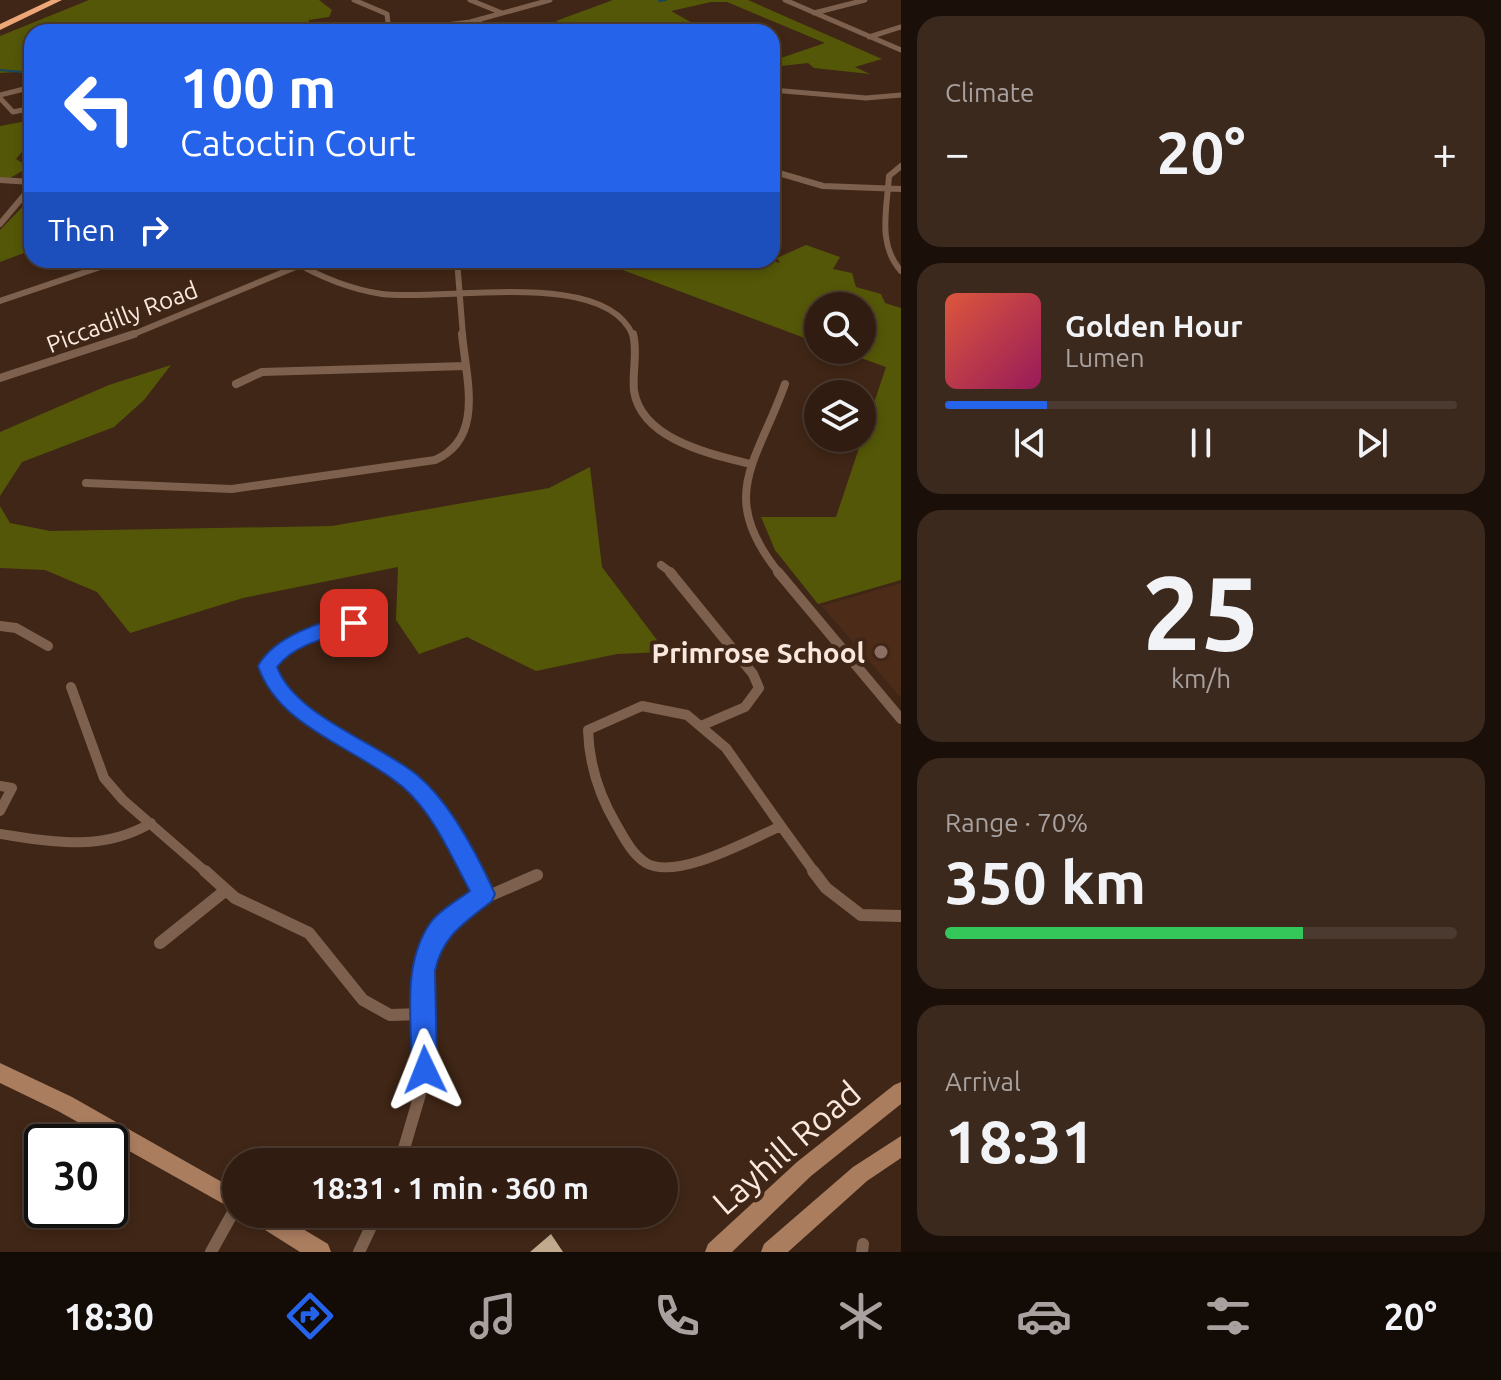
<!DOCTYPE html>
<meta charset="utf-8">
<style>
:root{--surface:#301c10;--page:#3c291e;--text:#f1f3f6;--muted:#a8a19f;--line:#4b3a30;--accent:#2563eb}
body{margin:0;font-family:Ubuntu,sans-serif;background:var(--page);color:var(--text);height:100vh;display:flex;flex-direction:column;font-size:30px;white-space:nowrap}
*{box-sizing:border-box;margin:0}
p{font-size:26px;color:var(--muted)}
.icon{flex:none;width:44px;height:44px;fill:none;stroke:currentColor;stroke-width:2;stroke-linecap:round;stroke-linejoin:round}
.map{position:relative;flex:1;overflow:hidden}
.details{display:flex;flex-direction:column;gap:16px;padding:16px;background:#1a0f09;width:600px}
.details>*{flex:none}
.hud{position:absolute;left:24px;top:24px;width:756px;height:244px;border-radius:24px;box-shadow:0 4px 12px #0003,0 0 0 2px var(--line);background:#2563eb;color:#fff;overflow:hidden}
.controls{position:absolute;left:804px;top:292px;display:grid;gap:16px}
.controls a{display:grid;place-items:center;width:72px;height:72px;border-radius:50%;background:var(--surface);box-shadow:0 4px 12px #0003,0 0 0 2px var(--line);font-size:40px}
.speed{position:absolute;left:24px;top:1124px;display:flex;gap:16px;font-size:40px;font-weight:700;text-align:center}
.speed>*{display:grid;place-content:center;width:104px;height:104px;border-radius:50%;background:var(--surface);box-shadow:0 4px 12px #0003,0 0 0 2px var(--line);line-height:1}
.speed .limit{border:4px solid #111;border-radius:12px;background:#fff;color:#111}
.pin{position:absolute;display:grid;place-items:center;width:68px;height:68px;color:#fff;margin:-34px;border-radius:16px;box-shadow:0 4px 12px #0006}
.me{position:absolute;width:88px;margin:-44px;rotate:358deg;stroke-linejoin:round;filter:drop-shadow(0 0 6px #0008)}
.turn{display:flex;align-items:center;gap:28px;height:168px;padding:0 24px;font-size:36px}
.turn .icon{width:104px;height:104px;stroke-width:2.5}
.turn b{display:block;font-size:56px;line-height:68px}
.then{display:flex;align-items:center;height:76px;padding:0 24px;background:#0003;gap:16px;font-size:30px}
.big{font-size:60px;font-weight:700;line-height:1.1}
.details .card{flex:1;display:flex;flex-direction:column;justify-content:center;gap:12px;min-width:0;padding:0 28px;border-radius:24px;background:var(--page)}
.details .dial{align-items:center;gap:0}
.dial b{font-size:104px;line-height:1}
.song{display:flex;align-items:center;gap:24px}
.cover{width:96px;height:96px;border-radius:12px;background:linear-gradient(135deg,hsl(10 70% 55%),hsl(330 70% 35%))}
.played{height:8px;border-radius:4px;background:linear-gradient(90deg,var(--accent) 20%,var(--line) 20%)}
.keys{display:flex;justify-content:space-around;direction:ltr}
.heat{display:flex;justify-content:space-between;align-items:center;font-size:44px;direction:ltr}
.charge{height:12px;border-radius:6px;background:linear-gradient(90deg,#34c759 70%,var(--line) 0)}
.trip{position:absolute;left:222px;top:1148px;width:456px;height:80px;border-radius:40px;background:var(--surface);box-shadow:0 4px 12px #0003,0 0 0 2px var(--line);font-weight:700;line-height:80px;text-align:center}
.tabs{display:flex;height:128px;justify-content:space-around;align-items:center;background:#130b06;color:var(--muted)}
.tabs .icon{width:56px;height:56px}
.tabs .on{color:var(--accent)}
.tabs b{font-size:36px;color:var(--text)}
main{display:flex;flex:1;min-height:0}
.map>svg:first-child{display:block}
</style>
<main>
<div class="map">
<svg width="901" height="1252" viewBox="0 0 901 1252">
<rect width="100%" height="100%" fill="#402616"/>
<path fill="#4c2c18" d="M901,583V698L822,606Z"/>
<path fill="#545707" d="M89,0H319L332,10L329,17L309,20L307,32H384H32V71L0,73V36Z
M613,0H748L882,59L855,67L870,74L814,68L808,63L772,67V61L825,43L727,2H711L671,11L703,29L701,32H572L556,21Z
M32,120V140L16,159L29,167L10,178H0V126Z
M32,197V250L0,262V230Z
M806,245L840,257L833,269L852,273L856,287L881,294L885,303L901,308V580L818,604L775,550L761,517H836L886,367L838,350H862V306H818V343L596,260H769L780,263L777,258Z
M171,365L144,400L114,427L22,462L0,496V432L109,385Z
M590,467L602,567L666,652L617,654L536,671L467,637L419,654L396,620L398,567L243,598L130,633L97,592L45,570L0,568V506L10,523L50,531L332,526L549,488Z"/>
<g fill="none" stroke-linecap="round" stroke-linejoin="round">
<path stroke="#18475d" stroke-width="2" d="M659,1L666,0
M0,70L32,73"/>
</g>
<path fill="#c1aa8e" d="M551,1234L563,1252H530Z"/>
<g fill="none" stroke-linecap="round" stroke-linejoin="round">
<path stroke="#7d614e" stroke-width="5" d="M354,0L387,14L389,32
M470,0L502,13
M785,0L901,50
M814,13L865,0
M475,21L496,32
M736,27L756,32
M390,32L470,22L550,0
M869,37L901,27
M772,90L866,98L901,95
M0,95L24,89L32,91
M0,98L13,112L32,108"/>
<path stroke="#7d614e" stroke-width="6" d="M901,166L889,176C887,209 877,244 901,271
M772,171L823,186L901,189
M0,180L32,182
M0,224L32,186
M291,260C320,277 348,289 382,294C444,302 606,267 633,336
M457,260L463,336
M0,301L121,260
M129,336L298,266"/>
<path stroke="#7d614e" stroke-width="8" d="M633,334C638,352 632,372 634,391C642,440 711,454 750,464
M0,378L134,334
M236,384L262,372L465,366
M86,483L232,489L435,460C485,438 466,379 462,334
M661,565L673,574
M780,574C716,496 757,463 785,384"/>
<path stroke="#7d614e" stroke-width="10" d="M670,572L753,674L759,688L745,707L703,725
M778,572L901,719
M0,626L16,628L48,646
M380,626C336,624 298,633 267,666C298,726 361,740 410,782C438,806 455,841 473,873
M71,687L104,778L123,800L207,873
M642,706L687,715L726,748L781,826C751,839 677,881 646,863C632,854 624,838 616,824C599,795 589,764 588,730Z
M0,786L12,788L0,811
M781,826L815,873
M0,834C53,842 102,852 151,823"/>
<path stroke="#7d614e" stroke-width="12" d="M205,871L235,898L309,933L363,1000L390,1015L423,1014
M472,871L484,894
M813,871L826,888L861,915L901,916
M160,943L226,890
M400,1162L423,1084L424,979L438,934L466,906L537,875
M211,1252L236,1207
M359,1252L377,1214
M862,1252L863,1244"/>
<path fill="#aa7d5f" fill-rule="evenodd" d="M0,1063L72,1097L236,1190V1211L58,1111L0,1083Z
M901,1082V1104L811,1176L732,1252H705L708,1244L797,1162L894,1085Z
M901,1136V1158L867,1181L788,1252H761L764,1244L853,1167Z
M248,1214H278L328,1244L331,1252H300L251,1221Z"/>
<path fill="#eca677" fill-rule="evenodd" d="M51,0H62L0,30V24Z"/>
</g>
<path fill="#2563eb" stroke="#184099" stroke-width="2" d="M354,616L363,623L360,628C332,637 296,642 277,667C295,716 378,743 417,775C451,803 477,854 495,894L492,901C465,922 442,936 435,971L437,1070L434,1079L425,1083L416,1079L412,1070C412,1022 401,964 431,922C440,910 458,900 470,891C451,856 434,814 403,787C356,747 279,728 258,666C274,637 321,620 354,616Z"/>
<circle fill="#8d6e63" stroke="#402616" stroke-width="3" cx="881" cy="652" r="8"/>
<g text-anchor="middle" dominant-baseline="central" stroke-width="8" stroke-linejoin="round" paint-order="stroke">
<g font-size="24" fill="#fae8de" stroke="#402616">
<text transform="translate(122 317) rotate(-21)">Piccadilly Road</text>
</g>
<g font-size="28" font-weight="bold" fill="#fae8de" stroke="#402616" text-anchor="end">
<text x="865" y="652">Primrose School</text>
</g>
<g font-size="34" fill="#fae8de" stroke="#402616">
<text transform="translate(786 1147) rotate(-41)">Layhill Road</text>
</g>
</g>
</svg>
<div class="controls">
<a><svg class="icon" aria-label="search" viewBox="0 0 24 24"><circle cx="10" cy="10" r="6"/><path d="M15 15l6 6"/></svg></a>
<a><svg class="icon" aria-label="layers" viewBox="0 0 24 24"><path d="M12 4l9 5-9 5-9-5zM3 14l9 5 9-5"/></svg></a>
</div>
<div class="speed"><div class="limit">30</div></div>
<div class="pin" style="left:354px;top:623px;background:#d93025"><svg class="icon" aria-label="arrive" viewBox="0 0 24 24"><path d="M6 21V4h12l-3 4 3 4H6"/></svg></div>
<svg class="me" style="left:425px;top:1070px" viewBox="-20 -20 40 40"><path d="M0-17L14 15 0 8-14 15z" fill="#2563eb" stroke="#fff" stroke-width="4"/></svg>
<div class="trip">18:31 · 1 min · 360 m</div>
<div class="hud">
<div class="turn"><svg class="icon" aria-label="left" viewBox="0 0 24 24"><path d="M17 20v-9H6M10 6l-5 5 5 5"/></svg><div><b>100 m</b>Catoctin Court</div></div>
<div class="then">Then<svg class="icon" aria-label="right" viewBox="0 0 24 24"><path d="M7 20v-9h11M14 6l5 5-5 5"/></svg></div>
</div>
</div>
<section class="details">
<div class="card"><p>Climate</p>
<div class="heat"><a>−</a><b class="big">20°</b><a>+</a></div>
</div>
<div class="card">
<div class="song"><i class="cover"></i><div><b>Golden Hour</b><p>Lumen</p></div></div>
<div class="played"></div>
<div class="keys"><svg class="icon" aria-label="previous" viewBox="0 0 24 24"><path d="M18 5L8 12l10 7zM5 5v14"/></svg><svg class="icon" aria-label="pause" viewBox="0 0 24 24"><path d="M8 5v14M16 5v14"/></svg><svg class="icon" aria-label="next" viewBox="0 0 24 24"><path d="M6 5l10 7-10 7zM19 5v14"/></svg></div>
</div>
<div class="card dial"><b>25</b><p>km/h</p></div>
<div class="card"><p>Range · 70%</p><b class="big">350 km</b><div class="charge"></div></div>
<div class="card"><p>Arrival</p><b class="big">18:31</b></div>
</section>
</main>
<nav class="tabs">
<b>18:30</b>
<svg class="icon on" aria-label="directions" viewBox="0 0 24 24"><path d="M12 3l9 9-9 9-9-9zM9 14v-3h6M13 9l2 2-2 2"/></svg>
<svg class="icon" aria-label="music" viewBox="0 0 24 24"><path d="M9 18V5l10-2v13"/><circle cx="6" cy="18" r="3"/><circle cx="16" cy="16" r="3"/></svg>
<svg class="icon" aria-label="phone" viewBox="0 0 24 24"><path d="M5 4h4l2 5-3 2q2 4 5 5l2-3 5 2v4C11 20 4 13 5 4z"/></svg>
<svg class="icon" aria-label="climate" viewBox="0 0 24 24"><path d="M12 3v18M4 7l16 10M4 17L20 7"/></svg>
<svg class="icon" aria-label="car" viewBox="0 0 24 24"><path d="M5 17H2v-5l4-1 3-4h7l3 4 3 1v5h-3M9 17h6M6 11h13"/><circle cx="7" cy="17" r="2"/><circle cx="17" cy="17" r="2"/></svg>
<svg class="icon" aria-label="filters" viewBox="0 0 24 24"><path d="M4 7h16M4 17h16"/><circle cx="9" cy="7" r="2"/><circle cx="15" cy="17" r="2"/></svg>
<b>20°</b>
</nav>
